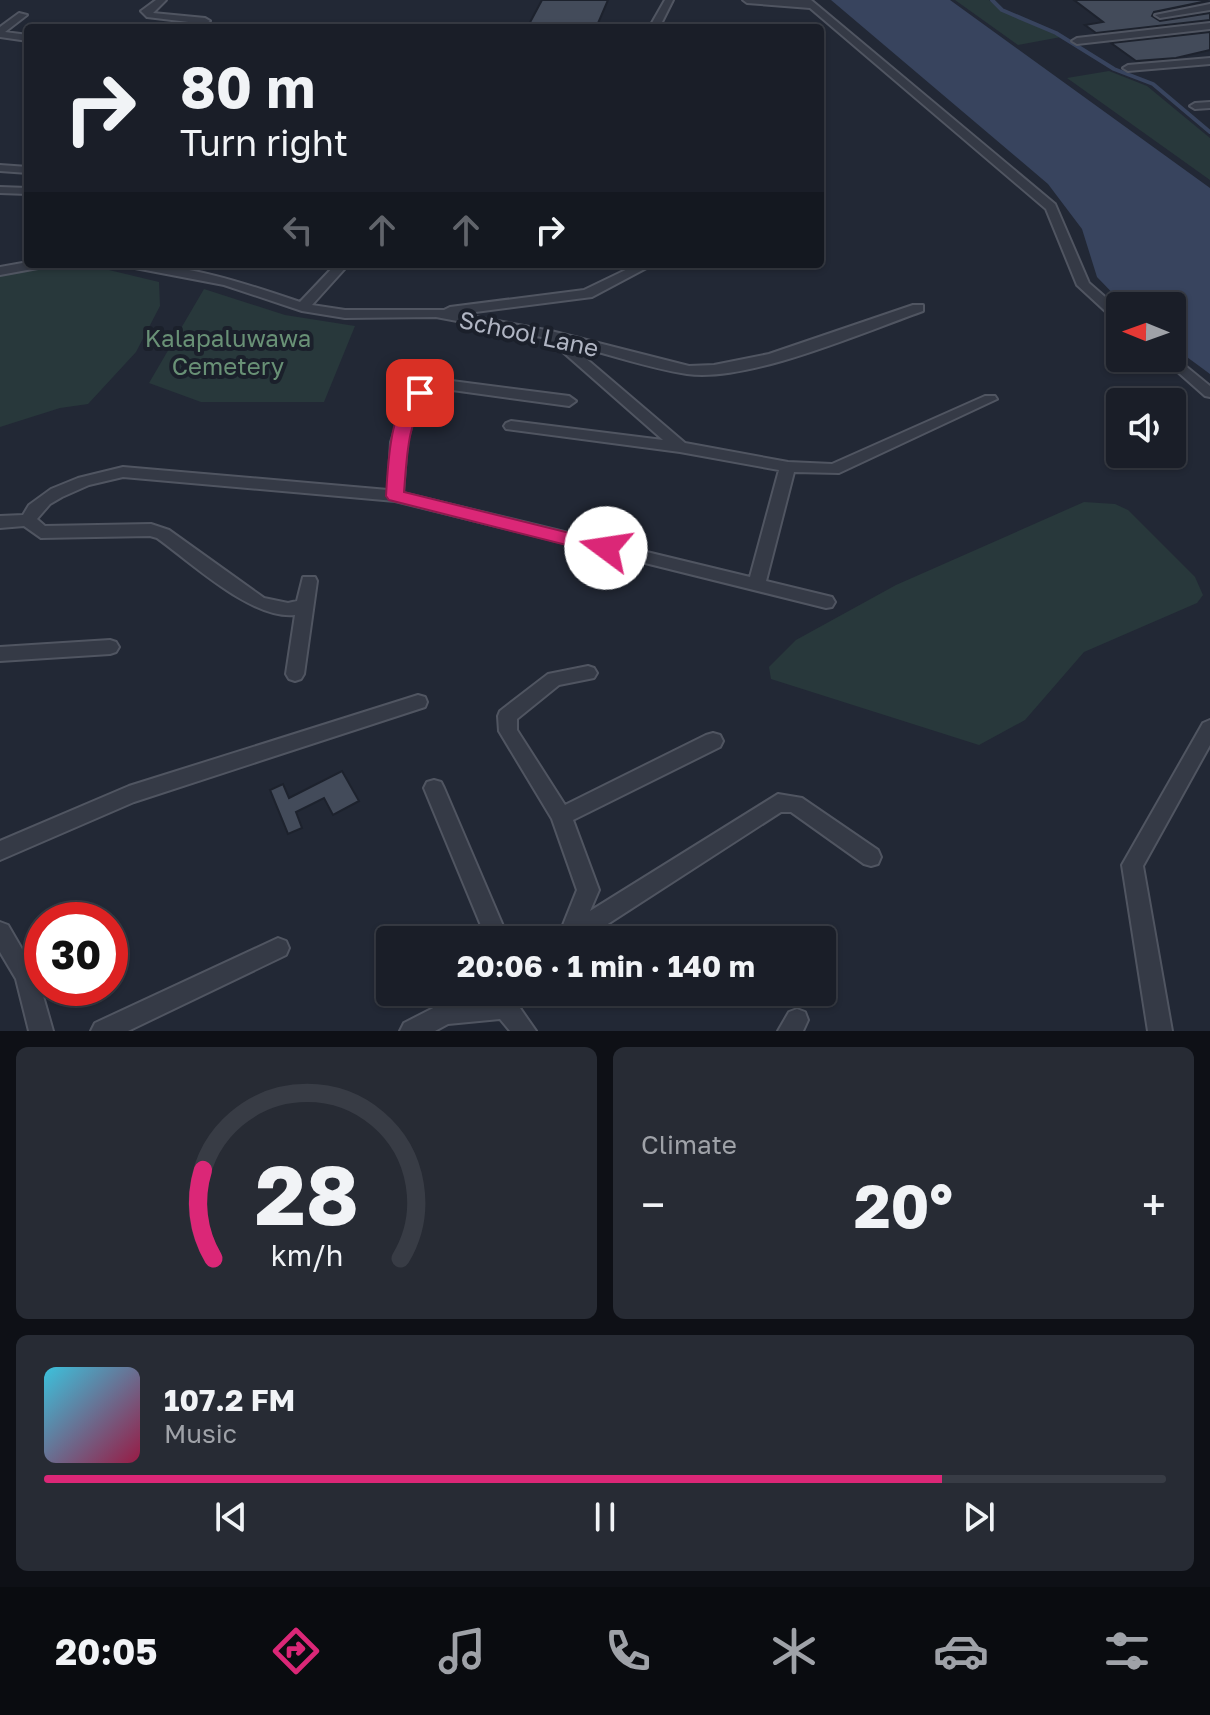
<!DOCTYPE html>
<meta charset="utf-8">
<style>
:root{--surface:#1a1e28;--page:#272b34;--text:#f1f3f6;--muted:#9fa2a8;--line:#383c45;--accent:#db2777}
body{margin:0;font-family:"Golos Text",sans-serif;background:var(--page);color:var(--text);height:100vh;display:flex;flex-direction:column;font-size:30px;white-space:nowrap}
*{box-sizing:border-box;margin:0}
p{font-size:26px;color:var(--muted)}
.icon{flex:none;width:44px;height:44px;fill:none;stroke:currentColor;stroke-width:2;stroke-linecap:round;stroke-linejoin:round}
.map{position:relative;height:1031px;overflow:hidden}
.panel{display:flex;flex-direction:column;gap:16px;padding:16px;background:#0e1016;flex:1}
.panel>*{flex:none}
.top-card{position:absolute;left:24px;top:24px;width:800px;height:244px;border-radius:8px;box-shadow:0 2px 6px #0004,0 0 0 2px var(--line);background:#1a1e28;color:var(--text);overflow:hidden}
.needle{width:52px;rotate:271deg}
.tools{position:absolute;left:1106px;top:292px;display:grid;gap:16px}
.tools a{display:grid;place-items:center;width:80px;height:80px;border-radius:8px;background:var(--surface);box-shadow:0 2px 6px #0004,0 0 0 2px var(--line);font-size:40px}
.speed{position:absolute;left:24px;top:902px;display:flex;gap:16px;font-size:40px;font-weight:700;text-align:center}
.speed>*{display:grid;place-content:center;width:104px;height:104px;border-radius:50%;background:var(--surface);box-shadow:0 2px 6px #0004,0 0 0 2px var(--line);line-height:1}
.speed .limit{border:12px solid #d22;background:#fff;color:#111}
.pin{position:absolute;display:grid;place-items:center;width:68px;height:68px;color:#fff;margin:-34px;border-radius:16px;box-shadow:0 4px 12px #0006}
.me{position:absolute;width:88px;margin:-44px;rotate:284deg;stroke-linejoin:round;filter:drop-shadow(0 0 6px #0008)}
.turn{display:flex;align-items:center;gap:28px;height:168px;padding:0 24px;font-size:36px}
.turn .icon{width:104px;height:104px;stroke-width:2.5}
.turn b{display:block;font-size:56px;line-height:68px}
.lanes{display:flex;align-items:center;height:76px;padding:0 24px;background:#0003;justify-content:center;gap:40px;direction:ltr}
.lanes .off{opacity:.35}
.big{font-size:60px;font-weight:700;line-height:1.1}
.panel .card{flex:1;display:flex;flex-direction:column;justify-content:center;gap:12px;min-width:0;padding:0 28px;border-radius:12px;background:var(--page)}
.panel .dial{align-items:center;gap:0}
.dial svg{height:208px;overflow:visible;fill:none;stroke:var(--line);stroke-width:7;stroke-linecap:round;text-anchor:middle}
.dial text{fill:var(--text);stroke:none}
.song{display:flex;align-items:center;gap:24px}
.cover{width:96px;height:96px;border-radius:12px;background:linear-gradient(135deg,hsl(190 70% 55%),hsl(340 70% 35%))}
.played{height:8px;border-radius:4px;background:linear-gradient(90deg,var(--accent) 80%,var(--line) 80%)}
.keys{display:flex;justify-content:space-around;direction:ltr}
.heat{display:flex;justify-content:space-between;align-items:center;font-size:44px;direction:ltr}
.panel .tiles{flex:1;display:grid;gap:16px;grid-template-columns:1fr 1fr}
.card:last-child{grid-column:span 2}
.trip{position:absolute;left:376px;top:926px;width:460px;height:80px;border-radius:8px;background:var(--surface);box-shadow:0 2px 6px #0004,0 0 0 2px var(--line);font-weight:700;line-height:80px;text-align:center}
.menu{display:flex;height:128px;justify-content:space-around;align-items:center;background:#0a0c10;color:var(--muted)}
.menu .icon{width:56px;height:56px}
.menu .active{color:var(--accent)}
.menu b{font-size:36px;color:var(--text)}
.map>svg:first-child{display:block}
</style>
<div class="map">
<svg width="1210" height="1031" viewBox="0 0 1210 1031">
<rect width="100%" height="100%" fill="#222835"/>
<path fill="#28383b" d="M955,0H989L1000,10L1061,37L1018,45Z
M1109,71L1147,86L1210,138V180L1067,78Z
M39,268L109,270L159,282L160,306L136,352L88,404L60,408L0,427V276Z
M204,289L285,315L355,326L324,402H201L149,383Z
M1084,502L1115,504L1128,510L1195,577L1203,595L1197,603L1084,652L1025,720L979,745L771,679L769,667L796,640L896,585Z"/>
<path fill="#38445e" d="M831,0H950L1210,188V374L1172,346V306H1125L1097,277L1082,229L1048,184Z"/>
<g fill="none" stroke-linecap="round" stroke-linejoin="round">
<path stroke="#38445e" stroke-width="4" d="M992,0L1002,10L1056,33L1114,69L1153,84L1210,132"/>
</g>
<path fill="#434b5a" stroke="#1d222d" stroke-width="2" d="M542,0H608L596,28H527Z
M1074,0H1205L1207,1L1154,12L1152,16L1160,21L1210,13V20L1096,33L1085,25L1103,22Z
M1210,32V50L1176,58L1136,61L1111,43Z
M342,771L359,801L333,815L324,798L296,812L302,828L288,834L270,790L283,784L289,798Z"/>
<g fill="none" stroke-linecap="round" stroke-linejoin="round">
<g stroke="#505561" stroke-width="4">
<path id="minor" d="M156,0H166L153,13L205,18L210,21L205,24L147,17L141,11Z
M665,0H673L659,28H649Z
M743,0H811L1055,204L1089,283L1120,310V321L1115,320L1077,285L1046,209L810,8L747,3Z
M1210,4V10L1160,18L1155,15Z
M19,13L27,15L5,32L28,35V41L0,37V27Z
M1210,23V29L1077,44L1072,41L1077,38Z
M1210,58V64L1128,71L1123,68L1128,65Z
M1210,102V108L1195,109L1190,106L1195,103Z
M0,165L28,167V173L0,171Z
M0,187L28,188V194L0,193Z
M28,262L44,264L38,268L0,275V267Z
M129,264C188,264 244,283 300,302L336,264H349L312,305L345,310H444L450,307L584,290L638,264H654L592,297L460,314L551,331L689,366L714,365L769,354L913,305H923V311C864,332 747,383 687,374C648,368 608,354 569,344L685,443L788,462L832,464L985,396H995L997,399L839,473L794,472L766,581L832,597L835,602L832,607L826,608L395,501L123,477L89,485L62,497L50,504L37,519L45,526L151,524L169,530L264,598L288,603L297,601L303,577H315L317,581L304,674L301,679L295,681L289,679L286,674L295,615C252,620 192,563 157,538L150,536L41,538L24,526L0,528V516L23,515L29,505L51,489L78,478L123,467L388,490L391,442L403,405L415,390L444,380L569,396L576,401L569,406L445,389L425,396L417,406L407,442L403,493L750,577L779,470L680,452L506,429L504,426L506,423L511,421L663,440L547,338L436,317L345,318L302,311L224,285L135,268Z
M1172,355L1210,386V397L1205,396L1162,358H1172Z
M110,640L116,642L119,647L116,652L110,654L0,661V647Z
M588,666L594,668L597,673L594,678L559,685L517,719V730L565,805L706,735L713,733L720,735L723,741L720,747L573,820L599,890L590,911L778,794L802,798L878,850L881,857L878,864L871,866L864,864L791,812H781L583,940H553L561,930L577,890L552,819L499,731L498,716L500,711L548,674Z
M418,695L425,697L427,702L425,707L134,802L0,860V841L129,786Z
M1210,720V745L1143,866L1172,1031H1148L1122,865L1203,723Z
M434,780L441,782L444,788L509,940H487L424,788L427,782Z
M0,922L8,925L37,975L53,1031H29L16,979L0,952Z
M278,938L286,941L289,948L286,955L128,1031H91L95,1023Z
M505,992H532L529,1000L520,1008L536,1031H510L500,1019L448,1024L435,1031H400L404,1023L445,1002L500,996Z
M797,1009L805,1012L808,1020L803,1031H778L789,1012Z"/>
</g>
<use href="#minor" fill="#353a46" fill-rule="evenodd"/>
</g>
<path fill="#db2777" stroke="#8e194d" stroke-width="2" d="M420,388L428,393C407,422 407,457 404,492L606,542L612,544L615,548L612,553L606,555L389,500L386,496C388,468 389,398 420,388Z"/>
<g text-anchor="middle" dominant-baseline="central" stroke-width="8" stroke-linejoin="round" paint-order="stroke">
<g font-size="24" fill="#b0b5c3" stroke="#1b202b">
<text transform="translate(529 333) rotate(12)">School Lane</text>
</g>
<g font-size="24" fill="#699176" stroke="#1b202b">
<text x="228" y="337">Kalapaluwawa<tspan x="228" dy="28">Cemetery</tspan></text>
</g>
</g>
</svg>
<div class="tools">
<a><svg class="needle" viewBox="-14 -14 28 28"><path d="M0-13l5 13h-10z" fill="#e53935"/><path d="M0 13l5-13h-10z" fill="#9fa2a8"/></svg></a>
<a><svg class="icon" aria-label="sound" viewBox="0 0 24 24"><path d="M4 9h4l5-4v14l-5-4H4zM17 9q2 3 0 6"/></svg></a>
</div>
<div class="speed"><div class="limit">30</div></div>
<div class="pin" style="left:420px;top:393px;background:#d93025"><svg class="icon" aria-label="arrive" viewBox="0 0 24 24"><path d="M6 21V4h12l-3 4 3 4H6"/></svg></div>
<svg class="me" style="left:606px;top:548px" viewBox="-20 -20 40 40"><circle r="19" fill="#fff"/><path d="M0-13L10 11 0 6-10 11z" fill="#db2777"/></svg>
<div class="trip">20:06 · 1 min · 140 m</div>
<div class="top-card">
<div class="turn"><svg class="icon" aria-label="right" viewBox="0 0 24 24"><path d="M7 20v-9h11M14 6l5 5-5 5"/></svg><div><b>80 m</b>Turn right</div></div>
<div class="lanes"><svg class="icon off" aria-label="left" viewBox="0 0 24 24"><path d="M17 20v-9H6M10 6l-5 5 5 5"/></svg><svg class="icon off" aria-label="ahead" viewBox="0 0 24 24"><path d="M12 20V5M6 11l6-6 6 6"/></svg><svg class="icon off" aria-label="ahead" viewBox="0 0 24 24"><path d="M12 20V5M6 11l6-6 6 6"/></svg><svg class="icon" aria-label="right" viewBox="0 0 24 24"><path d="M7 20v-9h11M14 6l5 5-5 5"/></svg></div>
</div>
</div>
<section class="panel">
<div class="tiles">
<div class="card dial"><svg viewBox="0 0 100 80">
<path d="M14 69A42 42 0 1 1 86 69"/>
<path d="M14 69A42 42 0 0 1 10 35" stroke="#db2777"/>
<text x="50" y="56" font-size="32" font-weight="700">28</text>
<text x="50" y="72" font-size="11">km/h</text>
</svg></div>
<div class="card"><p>Climate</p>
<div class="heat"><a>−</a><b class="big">20°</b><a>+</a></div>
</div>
<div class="card">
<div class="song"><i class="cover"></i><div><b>107.2 FM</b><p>Music</p></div></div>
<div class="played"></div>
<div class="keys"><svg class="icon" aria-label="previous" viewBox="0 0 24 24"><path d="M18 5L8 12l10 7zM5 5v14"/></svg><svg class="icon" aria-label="pause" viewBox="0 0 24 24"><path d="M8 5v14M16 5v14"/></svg><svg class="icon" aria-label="next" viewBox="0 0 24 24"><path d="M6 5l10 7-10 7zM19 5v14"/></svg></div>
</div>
</div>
</section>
<nav class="menu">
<b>20:05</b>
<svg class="icon active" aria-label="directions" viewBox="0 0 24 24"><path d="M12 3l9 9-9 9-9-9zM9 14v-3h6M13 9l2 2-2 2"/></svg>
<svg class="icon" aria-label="music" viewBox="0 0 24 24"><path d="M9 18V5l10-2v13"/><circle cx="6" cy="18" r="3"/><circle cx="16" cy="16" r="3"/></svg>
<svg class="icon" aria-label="phone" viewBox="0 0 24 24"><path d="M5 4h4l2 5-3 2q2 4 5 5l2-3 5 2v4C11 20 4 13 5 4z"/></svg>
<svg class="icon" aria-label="climate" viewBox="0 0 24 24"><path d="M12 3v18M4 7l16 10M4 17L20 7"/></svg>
<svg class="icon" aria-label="car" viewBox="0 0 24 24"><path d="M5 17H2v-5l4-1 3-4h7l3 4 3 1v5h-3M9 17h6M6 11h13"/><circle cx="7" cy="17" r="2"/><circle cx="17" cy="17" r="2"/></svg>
<svg class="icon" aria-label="filters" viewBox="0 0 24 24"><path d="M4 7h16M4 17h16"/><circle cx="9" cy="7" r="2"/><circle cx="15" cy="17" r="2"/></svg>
</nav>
